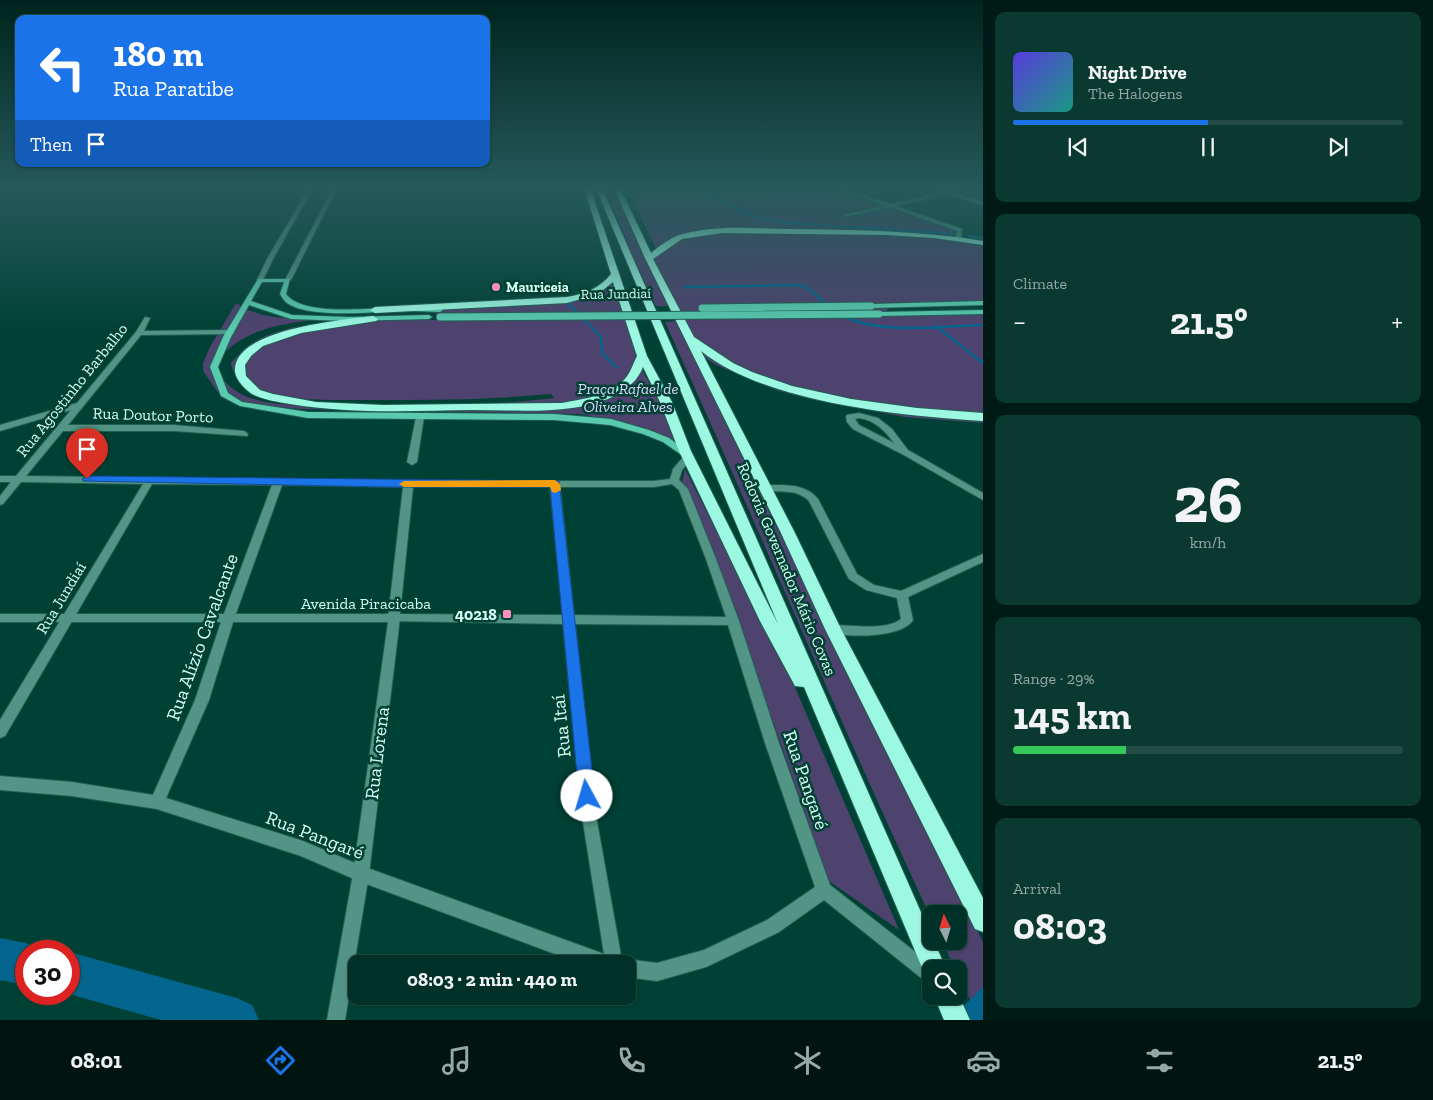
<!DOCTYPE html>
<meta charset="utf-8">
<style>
:root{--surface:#003128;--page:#0a3930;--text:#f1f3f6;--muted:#95a9a8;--line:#224c45;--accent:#1a73e8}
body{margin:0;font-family:"Zilla Slab",serif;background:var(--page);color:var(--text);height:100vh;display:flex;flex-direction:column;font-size:19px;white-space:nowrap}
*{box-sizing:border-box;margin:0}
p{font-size:16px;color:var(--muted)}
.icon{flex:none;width:28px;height:28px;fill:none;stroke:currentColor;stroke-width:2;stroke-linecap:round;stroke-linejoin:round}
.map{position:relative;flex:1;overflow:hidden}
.drawer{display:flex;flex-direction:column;gap:12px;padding:12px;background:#001b16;width:450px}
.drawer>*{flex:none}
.banner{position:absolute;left:15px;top:15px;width:475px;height:152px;border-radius:10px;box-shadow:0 1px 4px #0004,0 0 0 1px var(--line);background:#1a73e8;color:#fff;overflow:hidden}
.needle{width:32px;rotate:355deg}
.controls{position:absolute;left:922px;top:905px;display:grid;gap:10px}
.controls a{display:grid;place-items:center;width:45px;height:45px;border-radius:10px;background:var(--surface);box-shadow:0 1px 4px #0004,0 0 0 1px var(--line);font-size:25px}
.speed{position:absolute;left:15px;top:940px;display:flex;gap:10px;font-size:25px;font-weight:700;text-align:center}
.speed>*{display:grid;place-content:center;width:65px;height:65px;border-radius:50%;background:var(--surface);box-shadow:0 1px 4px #0004,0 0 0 1px var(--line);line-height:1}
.speed .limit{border:8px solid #d22;background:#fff;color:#111}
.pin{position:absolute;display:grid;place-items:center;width:42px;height:42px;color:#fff;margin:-51px -21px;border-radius:50% 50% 50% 0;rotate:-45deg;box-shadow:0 0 5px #0007}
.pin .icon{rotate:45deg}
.me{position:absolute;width:55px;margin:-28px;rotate:354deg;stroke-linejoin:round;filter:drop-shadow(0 0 4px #0008)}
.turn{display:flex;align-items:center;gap:18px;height:105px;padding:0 15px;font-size:22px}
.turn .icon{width:65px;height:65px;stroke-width:2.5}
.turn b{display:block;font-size:35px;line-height:42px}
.then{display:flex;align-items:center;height:48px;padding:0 15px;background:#0003;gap:10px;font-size:19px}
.big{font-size:38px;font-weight:800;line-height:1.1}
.drawer .tile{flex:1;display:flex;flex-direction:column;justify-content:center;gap:8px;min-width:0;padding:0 18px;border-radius:10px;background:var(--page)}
.drawer .dial{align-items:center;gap:0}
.dial b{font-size:65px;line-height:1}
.song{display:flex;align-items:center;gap:15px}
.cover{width:60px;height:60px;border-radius:8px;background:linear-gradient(135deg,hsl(250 70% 55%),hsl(170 70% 35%))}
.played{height:5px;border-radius:2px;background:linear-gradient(90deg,var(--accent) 50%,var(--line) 50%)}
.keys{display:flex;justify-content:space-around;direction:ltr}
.heat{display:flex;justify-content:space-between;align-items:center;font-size:28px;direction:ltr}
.charge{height:8px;border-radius:4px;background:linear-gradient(90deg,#34c759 29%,var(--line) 0)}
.trip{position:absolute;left:348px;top:955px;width:288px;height:50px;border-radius:10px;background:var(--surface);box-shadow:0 1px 4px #0004,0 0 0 1px var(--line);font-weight:800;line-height:50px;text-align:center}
.menu{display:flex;height:80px;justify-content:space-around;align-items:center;background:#001410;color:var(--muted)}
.menu .icon{width:35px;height:35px}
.menu .active{color:var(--accent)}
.menu b{font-size:22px;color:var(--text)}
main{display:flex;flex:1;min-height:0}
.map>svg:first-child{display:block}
</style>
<main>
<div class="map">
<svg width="983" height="1020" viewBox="0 0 983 1020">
<rect width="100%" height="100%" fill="#004135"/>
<path fill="#4e426e" d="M605,188H615L670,306H656L639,271Z
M627,188H830L950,227L955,232L952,236L888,233L983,243V302L888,307L886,313L983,310V423L905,417L819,401L779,391L716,365L697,352L649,258L669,242L707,231L678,235L656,249Z
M618,280L644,344L635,356L685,451L624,423L580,414L300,409L245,403L219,394L203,371V363L210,347L236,303C261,320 291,319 320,319C299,322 279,324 260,331C243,337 204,358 223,379C234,393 248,398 265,402C292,407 321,405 349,406C417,407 486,406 554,398L551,394C489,400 427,400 365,400C334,400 278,402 251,389C241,383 232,374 231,363C238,355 245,347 254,342C298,316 384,319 436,320V306L572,300Z
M676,321L834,644L983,942V1020H979L959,976V969H955L942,941H959V914H931V918C839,721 755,520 665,322Z
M685,469L794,685L899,930L829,881L740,628L682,482Z"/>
<path fill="#04658e" d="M983,987V1020H949Z"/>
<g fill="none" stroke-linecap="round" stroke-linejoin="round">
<path stroke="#04658e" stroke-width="2" d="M691,188L762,219L789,223L956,234
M969,236L983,238"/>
<path stroke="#04658e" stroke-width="2.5" d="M685,287L801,285C818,292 827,310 844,317C887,335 938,326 983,325
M568,303L601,337L602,353L616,367
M936,326L983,363"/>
<path fill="#04658e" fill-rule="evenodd" d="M0,938L26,943L41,949V951H26V985L0,980Z
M69,952L237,998L252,1005L259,1020H161L69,994Z"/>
<g stroke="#225f53" stroke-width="2">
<path id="minor" d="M834,188H840L891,204L942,193L928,188L947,191L971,188L953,193L983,201V205L947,194L896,206L962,229L961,239L958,241L955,239L957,231L890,207L844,217V215L885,206Z
M145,317L150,318L144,331L231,330L235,332L231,334L141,335L68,425H174L244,431L248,434L247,436L174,431H63L26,476L408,481H654L670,479L673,469L685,455H691L693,457L682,470L679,480L688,489L716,559L739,621L779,743L830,885L937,969H931V984L925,981L824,900L779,932L706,967L657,981L626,977V964H582L361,882L301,856L157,809L72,796L0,790V776L72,782L153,795L195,700L222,619L272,485L152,484L5,736L0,738V720L143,484L21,482L3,504L0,505V496L11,482H0V476H16L71,410L0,431V425L77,403L136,332ZM672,484L679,490L706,559L726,617L574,615L560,487H654ZM282,485L403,487L388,618L390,621L563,624L582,816L604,954L362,866L303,841L166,798L209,700L234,619ZM413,487H550L563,615L400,614ZM575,624L728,625L765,743L815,887L767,920L704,950L657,963L626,959L622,961L596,816Z
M859,413L878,418L892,429L908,450L983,493V500L902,454L853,429L847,422L846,417L847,415ZM859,418C875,420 885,431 894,443L859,425L855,419Z
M420,414L424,417L417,462L412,465L407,462L416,417Z
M765,485C784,485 805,483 818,499L857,574L874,585L901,591L983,554V562L908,597L913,620C902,638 847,638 829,632L827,629L829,626L833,625C852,625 886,631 901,619L897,598L866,590L849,579L809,501C795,487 779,494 762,490L760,488Z"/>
</g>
<g stroke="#225f53" stroke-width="2">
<path id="tertiary" d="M309,188H313L273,259L263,280L258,281L257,280L267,259Z
M333,188H337L291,280L286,281L285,280Z
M0,614H394L398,615L400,618L369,874L345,1020H327L353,874L388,622H0Z"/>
</g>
<g stroke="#225f53" stroke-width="2">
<path id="secondary" d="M258,279H290L286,294C302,315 359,309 383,308L386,310L383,312C359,313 307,317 287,303C284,301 282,297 280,294L284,282H262L251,301L292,315L349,317L429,315L432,317L429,319L349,321L291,319L249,305L231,337L218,367L228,393L242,402L308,412L554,414L611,419L649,430L669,438L691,454L686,457L683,456L663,442L643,434L610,425L554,420L308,418L240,406L221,396L210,367L223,337Z
M983,301V305L871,308L868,306L871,304Z
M415,308H440L443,310L440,312L413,311V309Z
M983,310V314L879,316L876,314L879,312Z"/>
</g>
<g stroke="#225f53" stroke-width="2">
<path id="trunk" d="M584,188H590L647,356L672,402L691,451L778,624L596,188H602L931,935V941H934L946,969H931V980L926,977L804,687L795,686L760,621L679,451L660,402L643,367C635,387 616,397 596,403C557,414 513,410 472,410C412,411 350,414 290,404C278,402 265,400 254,395C246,391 236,380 235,372C231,329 343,320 373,316L378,319L376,321L301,333L263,346L251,356L245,365L246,376L260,390L273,394L316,402L383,405L562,403C582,399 610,396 624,380C630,374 633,364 637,356L613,282L598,294L567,303L375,313L370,310L375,307L567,297C585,294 600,288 611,274Z
M614,188H620L651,253C661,245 671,237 683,234C717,225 752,228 786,229C852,230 917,230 983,241V245L934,238L885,235L722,233L682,239L653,259L694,337L733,363L752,372L792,386L851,399L917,408L983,413V421C901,416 766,403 701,351L795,533L841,629L983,898V932L975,929L825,629L781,533L645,258Z
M934,996H959L970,1020H944Z"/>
</g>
<use href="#minor" fill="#539584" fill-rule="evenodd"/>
<use href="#tertiary" fill="#539584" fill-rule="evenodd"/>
<use href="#secondary" fill="#5acaaf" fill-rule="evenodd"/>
<use href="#trunk" fill="#9df8e2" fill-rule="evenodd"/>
<g stroke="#225f53" stroke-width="9" stroke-linecap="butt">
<path id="secondary-bridge" d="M702,308L871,306
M440,317L879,314"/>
</g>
<use href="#secondary-bridge" stroke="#5acaaf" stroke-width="7"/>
</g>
<linearGradient id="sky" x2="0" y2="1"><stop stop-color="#00241d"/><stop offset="0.57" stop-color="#265a5c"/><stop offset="1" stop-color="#265a5c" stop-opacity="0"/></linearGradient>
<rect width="983" height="330" fill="url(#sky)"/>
<path fill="#1a73e8" stroke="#114b97" d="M87,476L559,481L595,796L593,802L587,804L581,802L579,796L550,487H390L83,481L82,479Z"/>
<path fill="#f59e0b" d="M555,480L560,484L561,490L555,493L552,492L550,487H404L399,484L404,481Z"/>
<g fill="#fe8ebb" stroke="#004135" stroke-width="2">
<circle cx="496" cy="287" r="5"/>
<rect x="502" y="609" width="10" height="10" rx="2.5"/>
</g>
<g text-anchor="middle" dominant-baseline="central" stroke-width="5" stroke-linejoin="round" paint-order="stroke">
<g font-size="14" font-weight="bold" fill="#d7fef2" stroke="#004135" text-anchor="start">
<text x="506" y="287">Mauriceia</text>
</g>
<g font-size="14" fill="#d7fef2" stroke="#004135">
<text transform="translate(616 294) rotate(-1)">Rua Jundiaí</text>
</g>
<g font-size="16" font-style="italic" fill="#ded6fc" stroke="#004135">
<text x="628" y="388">Praça Rafael de<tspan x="628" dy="18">Oliveira Alves</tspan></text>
</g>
<g font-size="16" fill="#d7fef2" stroke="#004135">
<text transform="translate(72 390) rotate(-51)">Rua Agostinho Barbalho</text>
<text transform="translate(153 415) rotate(2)">Rua Doutor Porto</text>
<text transform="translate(787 569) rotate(67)">Rodovia Governador Mário Covas</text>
<text transform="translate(61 598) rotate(-59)">Rua Jundiaí</text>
<text x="366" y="603">Avenida Piracicaba</text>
</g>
<g font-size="16" font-weight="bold" fill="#d7fef2" stroke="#004135" text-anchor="end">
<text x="497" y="614">40218</text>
</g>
<g font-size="19" fill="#d7fef2" stroke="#004135">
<text transform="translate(202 637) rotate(-70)">Rua Alízio Cavalcante</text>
<text transform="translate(561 726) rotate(-96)">Rua Itaí</text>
<text transform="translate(377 753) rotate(-83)">Rua Lorena</text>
<text transform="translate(806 780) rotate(71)">Rua Pangaré</text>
<text transform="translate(315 835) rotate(21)">Rua Pangaré</text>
</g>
</g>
</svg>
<div class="controls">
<a><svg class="needle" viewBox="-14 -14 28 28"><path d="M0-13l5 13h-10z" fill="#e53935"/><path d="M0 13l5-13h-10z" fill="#95a9a8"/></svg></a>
<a><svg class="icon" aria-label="search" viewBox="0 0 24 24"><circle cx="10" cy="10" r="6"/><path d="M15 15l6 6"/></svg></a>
</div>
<div class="speed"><div class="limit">30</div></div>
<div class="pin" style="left:87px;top:479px;background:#d93025"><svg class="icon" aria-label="arrive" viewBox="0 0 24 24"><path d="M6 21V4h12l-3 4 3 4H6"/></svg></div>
<svg class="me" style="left:587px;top:796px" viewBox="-20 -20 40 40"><circle r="19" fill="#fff"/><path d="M0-13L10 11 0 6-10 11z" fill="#1a73e8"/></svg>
<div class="trip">08:03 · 2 min · 440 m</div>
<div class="banner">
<div class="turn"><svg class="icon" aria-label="left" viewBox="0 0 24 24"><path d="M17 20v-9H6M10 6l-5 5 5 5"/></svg><div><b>180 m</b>Rua Paratibe</div></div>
<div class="then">Then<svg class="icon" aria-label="arrive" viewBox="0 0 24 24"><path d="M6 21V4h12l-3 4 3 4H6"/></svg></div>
</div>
</div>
<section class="drawer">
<div class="tile">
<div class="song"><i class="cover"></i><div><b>Night Drive</b><p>The Halogens</p></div></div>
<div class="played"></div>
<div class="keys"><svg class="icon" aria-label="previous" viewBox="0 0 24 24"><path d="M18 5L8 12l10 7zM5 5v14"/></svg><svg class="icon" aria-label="pause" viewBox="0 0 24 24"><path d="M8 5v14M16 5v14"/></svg><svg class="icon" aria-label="next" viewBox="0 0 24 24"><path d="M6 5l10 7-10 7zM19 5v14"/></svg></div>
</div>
<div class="tile"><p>Climate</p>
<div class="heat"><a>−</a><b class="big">21.5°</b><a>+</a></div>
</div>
<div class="tile dial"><b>26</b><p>km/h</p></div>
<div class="tile"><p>Range · 29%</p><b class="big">145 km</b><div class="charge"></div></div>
<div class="tile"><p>Arrival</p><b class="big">08:03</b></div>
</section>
</main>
<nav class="menu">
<b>08:01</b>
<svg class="icon active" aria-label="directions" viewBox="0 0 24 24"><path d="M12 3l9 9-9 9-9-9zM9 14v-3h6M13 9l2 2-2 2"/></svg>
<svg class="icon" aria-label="music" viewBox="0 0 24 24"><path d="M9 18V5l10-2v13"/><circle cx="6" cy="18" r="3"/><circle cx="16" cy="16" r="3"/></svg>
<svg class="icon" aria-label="phone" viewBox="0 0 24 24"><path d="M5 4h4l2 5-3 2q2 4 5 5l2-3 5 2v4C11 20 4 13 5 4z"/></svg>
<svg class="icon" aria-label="climate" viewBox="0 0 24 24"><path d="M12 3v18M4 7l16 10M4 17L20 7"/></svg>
<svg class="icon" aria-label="car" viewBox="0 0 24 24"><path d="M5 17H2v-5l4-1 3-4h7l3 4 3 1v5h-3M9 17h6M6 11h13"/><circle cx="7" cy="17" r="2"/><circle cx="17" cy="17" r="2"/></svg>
<svg class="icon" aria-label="filters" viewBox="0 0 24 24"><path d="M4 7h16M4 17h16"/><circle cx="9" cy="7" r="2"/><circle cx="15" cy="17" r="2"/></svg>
<b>21.5°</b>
</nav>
